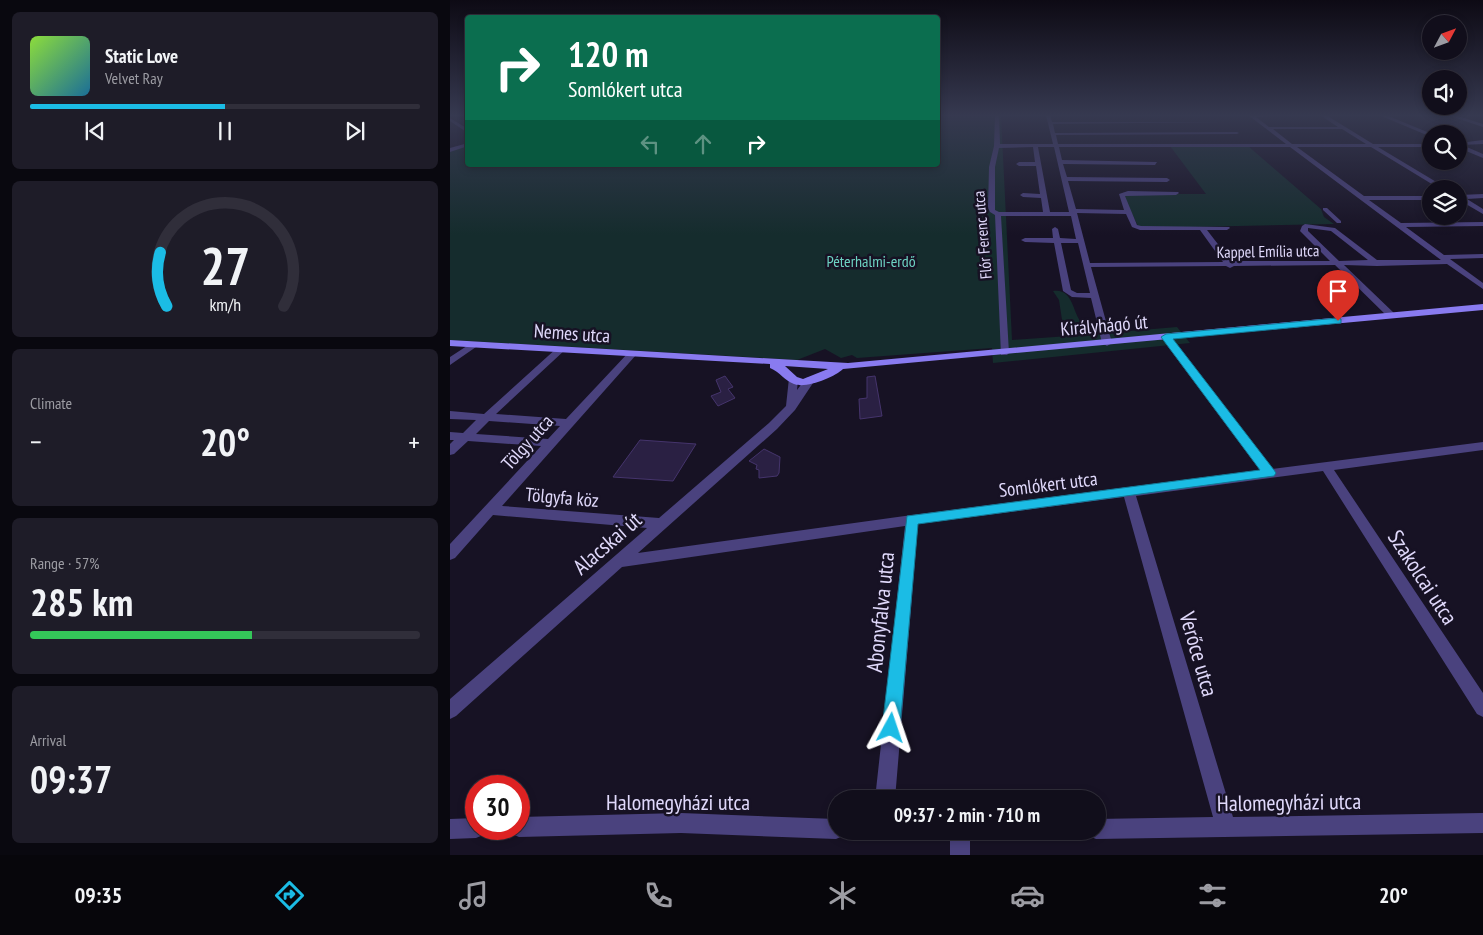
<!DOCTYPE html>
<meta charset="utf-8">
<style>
:root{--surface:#110e1b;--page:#1e1c28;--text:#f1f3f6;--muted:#9c9ca3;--line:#302e3a;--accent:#1bbce5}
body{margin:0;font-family:"PT Sans Narrow",sans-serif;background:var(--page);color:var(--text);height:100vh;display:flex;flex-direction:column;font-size:19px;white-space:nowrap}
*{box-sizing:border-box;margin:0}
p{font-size:16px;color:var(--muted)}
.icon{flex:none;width:28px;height:28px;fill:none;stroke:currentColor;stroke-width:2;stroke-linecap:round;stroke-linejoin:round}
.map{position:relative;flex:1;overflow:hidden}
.sheet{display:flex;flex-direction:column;gap:12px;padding:12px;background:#09080f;width:450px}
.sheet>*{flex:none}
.banner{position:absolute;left:15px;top:15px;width:475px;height:152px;border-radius:5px;box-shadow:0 2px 8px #0003,0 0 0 1px var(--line);background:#0b6e4f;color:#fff;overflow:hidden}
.needle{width:32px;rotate:49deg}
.tools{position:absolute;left:972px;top:15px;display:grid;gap:10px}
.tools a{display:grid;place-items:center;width:45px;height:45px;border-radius:50%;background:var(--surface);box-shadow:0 2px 8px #0003,0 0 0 1px var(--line);font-size:25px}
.speed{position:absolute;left:15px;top:775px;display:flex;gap:10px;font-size:25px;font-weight:700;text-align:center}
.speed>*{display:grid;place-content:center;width:65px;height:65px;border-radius:50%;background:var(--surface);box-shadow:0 2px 8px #0003,0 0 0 1px var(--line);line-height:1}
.speed .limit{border:8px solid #d22;background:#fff;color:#111}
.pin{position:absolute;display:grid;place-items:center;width:42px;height:42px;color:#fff;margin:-51px -21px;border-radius:50% 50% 50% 0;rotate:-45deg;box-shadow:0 0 5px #0007}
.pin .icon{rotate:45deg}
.me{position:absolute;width:55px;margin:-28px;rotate:5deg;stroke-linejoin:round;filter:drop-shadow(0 0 4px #0008)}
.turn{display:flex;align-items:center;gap:18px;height:105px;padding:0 20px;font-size:22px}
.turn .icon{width:65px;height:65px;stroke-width:2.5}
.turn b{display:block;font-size:35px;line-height:42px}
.lanes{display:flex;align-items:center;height:48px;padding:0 20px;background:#0003;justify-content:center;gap:25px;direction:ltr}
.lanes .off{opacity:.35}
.big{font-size:38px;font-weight:600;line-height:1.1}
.sheet .tile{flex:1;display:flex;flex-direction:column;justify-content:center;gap:8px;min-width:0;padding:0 18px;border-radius:8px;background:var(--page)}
.sheet .dial{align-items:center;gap:0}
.dial svg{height:130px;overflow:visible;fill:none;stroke:var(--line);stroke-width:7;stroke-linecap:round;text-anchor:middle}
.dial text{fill:var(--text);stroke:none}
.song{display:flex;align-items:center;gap:15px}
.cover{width:60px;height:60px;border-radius:8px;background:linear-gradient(135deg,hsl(90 70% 55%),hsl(200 70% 35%))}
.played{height:5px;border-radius:2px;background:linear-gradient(90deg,var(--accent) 50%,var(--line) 50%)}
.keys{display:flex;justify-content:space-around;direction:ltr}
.heat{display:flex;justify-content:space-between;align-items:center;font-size:28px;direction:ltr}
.charge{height:8px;border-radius:4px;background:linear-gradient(90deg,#34c759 57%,var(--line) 0)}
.trip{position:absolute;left:378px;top:790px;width:278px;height:50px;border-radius:25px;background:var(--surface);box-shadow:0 2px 8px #0003,0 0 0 1px var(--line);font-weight:600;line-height:50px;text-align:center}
.tab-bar{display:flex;height:80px;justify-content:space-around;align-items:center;background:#07060b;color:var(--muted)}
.tab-bar .icon{width:35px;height:35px}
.tab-bar .selected{color:var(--accent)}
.tab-bar b{font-size:22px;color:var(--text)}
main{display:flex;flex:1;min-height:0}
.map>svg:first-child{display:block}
</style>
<main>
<section class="sheet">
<div class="tile">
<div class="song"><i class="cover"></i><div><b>Static Love</b><p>Velvet Ray</p></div></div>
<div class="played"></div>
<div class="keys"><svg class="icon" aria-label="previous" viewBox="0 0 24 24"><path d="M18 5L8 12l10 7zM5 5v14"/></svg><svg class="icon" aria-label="pause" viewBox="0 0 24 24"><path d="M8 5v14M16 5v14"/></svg><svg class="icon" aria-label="next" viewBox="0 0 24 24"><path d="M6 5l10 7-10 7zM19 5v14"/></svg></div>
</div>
<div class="tile dial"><svg viewBox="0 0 100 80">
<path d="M14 69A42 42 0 1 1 86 69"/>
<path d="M14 69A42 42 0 0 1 10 36" stroke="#1bbce5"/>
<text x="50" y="56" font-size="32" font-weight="700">27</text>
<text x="50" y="72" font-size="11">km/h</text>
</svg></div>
<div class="tile"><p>Climate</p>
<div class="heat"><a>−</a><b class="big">20°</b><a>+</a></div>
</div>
<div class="tile"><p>Range · 57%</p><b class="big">285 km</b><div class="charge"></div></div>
<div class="tile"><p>Arrival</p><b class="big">09:37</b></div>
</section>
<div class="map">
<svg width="1033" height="855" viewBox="0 0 1033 855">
<rect width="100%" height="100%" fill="#171224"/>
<path fill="#152c2d" d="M488,115H551L562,340L619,336L614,333L609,300L603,291C623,288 622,311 631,322C634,326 641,329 645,331V334L727,327L740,343L543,363L542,348L407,358L402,355L391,358L375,349L347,360L0,340V152L17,145L18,165H488Z
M720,146H798L871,209L874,217L884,224L695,228L688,226L673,196L678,194H756Z"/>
<path fill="#2a2043" stroke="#45346c" d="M275,376L283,387L278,389L285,398L268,406L261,396L271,392L266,380Z
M425,376L432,416L410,419L409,399L417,398V377Z
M190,440L246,444L223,481L163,477Z
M314,449L330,457L329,473L327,476L309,478V470L306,469L307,465L299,461Z"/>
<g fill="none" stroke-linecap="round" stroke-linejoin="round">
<path fill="#4a427e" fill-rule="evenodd" d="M545,115H549L550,144H603L596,115H600L602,122H776L603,124L605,133L787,132L789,133L787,134L606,135L608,144H836L798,115H840L806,117L819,127H888L870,115H876L923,144H981V147H928L998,189H990L921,147H847L914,196H981V200H919L951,223L1033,222V226L956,227L994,255L1033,254V258L1000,259L1033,283V289L997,264L927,266L894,265L945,314V318H939L885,265L784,266L780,268L776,266L641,267L662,343L657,346L652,343L641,298L622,297L613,291L604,243L575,242L571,240L575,238H603L602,229L605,227L608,229L610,238L626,239L621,216H551L559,353L557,355H551L545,215L540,212L538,208L539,167L544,146ZM823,129H892L916,144H842ZM583,147L585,162H569L566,164L569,166H586L590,194L573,193L570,195L573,197L591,198L593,212H549L545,210V167L549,148ZM588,147H604L619,212H600ZM609,147H840L991,260H927L885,228L855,224L852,226L850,231L880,261H781L757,230H777L780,228L779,227L691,226L687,225L675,196L726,195L729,193L728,192L678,191L669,194L674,210L626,209L618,181L717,182L720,180L717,178L617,177L613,164L705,165L707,162L612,160ZM627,213L676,214L682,227L690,230H750L773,262L640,263ZM858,228L881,231L918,260L889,261L858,231ZM611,243H628L640,293H627L621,290Z
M929,115H936L982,134L981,136H979Z
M997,115H1005L1033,124V127Z
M0,118L18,129V133L0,121Z
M1033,140V144L1012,145L1033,154V158L1009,148V143Z
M18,143V146L0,152V148Z
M1033,194V198L1017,199L1033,209V214L1009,200V195Z
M873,208H877L891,221V223H887L873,210Z
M716,334L719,335L822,469L1033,442V450L884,470L1033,693V717L1027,714L873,471L686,496L783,817L1033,813V833L646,839L639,836L637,831H646V819L763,817L674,497L468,524L445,799H425L455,526L172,567L6,716L0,719V699L197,528L43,515L5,558L0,560V544L91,446L18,441L4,454L0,455V444L4,440H0V432L13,433L26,420L0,419V411L34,414L108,347H114L116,349L46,414L116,419L178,353H184L186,355L52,506L209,518L319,423L336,406L339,378L343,377L348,380L347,390L356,378L360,377L365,380L345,410L327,429L188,553L462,515L810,470L711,337ZM39,421L110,426L98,439L26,434Z
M23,342L26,343V347L0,365V357Z
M231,813L386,819V831H395L393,836L386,839L231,833L69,837L62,834L60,829H69V817Z
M26,818V829H36L33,835L26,838L0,839V819Z
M500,831H520V855H500Z"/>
<path fill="#897bf0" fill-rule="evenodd" d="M1033,304V310L393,369C385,377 356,389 344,384C335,381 330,372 320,368V364L0,346V340L398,363ZM335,366L378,369L353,379L347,377Z"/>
</g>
<linearGradient id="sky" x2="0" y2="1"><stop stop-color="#0d0a14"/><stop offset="0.49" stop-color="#363950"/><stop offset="1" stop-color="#363950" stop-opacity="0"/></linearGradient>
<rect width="1033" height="235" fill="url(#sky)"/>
<path fill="#1bbce5" stroke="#127a95" d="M888,318L891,319V323L723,339L824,470L826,473L824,476L468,524L450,728L448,735L441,737L435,735L432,728L457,516L810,470L711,337L716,334Z"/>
<g text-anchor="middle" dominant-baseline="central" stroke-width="5" stroke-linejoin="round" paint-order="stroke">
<g font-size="16" fill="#e0d9fb" stroke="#171224">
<text transform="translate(532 235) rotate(-95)">Flór Ferenc utca</text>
<text transform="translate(818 251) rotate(-1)">Kappel Emília utca</text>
</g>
<g font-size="16" fill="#6dd3c3" stroke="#171224">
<text x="421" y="261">Péterhalmi-erdő</text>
</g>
<g font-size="19" fill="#e0d9fb" stroke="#171224">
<text transform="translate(654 325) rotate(-5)">Királyhágó út</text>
<text transform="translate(122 333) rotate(4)">Nemes utca</text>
<text transform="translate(77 442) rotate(-48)">Tölgy utca</text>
<text transform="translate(598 484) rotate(-7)">Somlókert utca</text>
<text transform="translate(112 497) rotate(5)">Tölgyfa köz</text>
</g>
<g font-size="22" fill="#e0d9fb" stroke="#171224">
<text transform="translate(157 543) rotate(-41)">Alacskai út</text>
<text transform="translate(973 577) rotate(57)">Szakolcai utca</text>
<text transform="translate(430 612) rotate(-84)">Abonyfalva utca</text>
<text transform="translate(749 654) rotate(74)">Verőce utca</text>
<text x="228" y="802">Halomegyházi utca</text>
<text transform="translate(839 802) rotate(-1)">Halomegyházi utca</text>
</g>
</g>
</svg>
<div class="tools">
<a><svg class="needle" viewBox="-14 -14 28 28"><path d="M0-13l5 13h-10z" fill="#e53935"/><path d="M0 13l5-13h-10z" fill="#9c9ca3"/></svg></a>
<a><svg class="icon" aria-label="sound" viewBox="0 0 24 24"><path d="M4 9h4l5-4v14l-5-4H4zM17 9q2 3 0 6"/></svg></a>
<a><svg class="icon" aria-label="search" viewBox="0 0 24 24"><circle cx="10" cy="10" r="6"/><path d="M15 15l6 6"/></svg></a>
<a><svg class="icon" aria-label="layers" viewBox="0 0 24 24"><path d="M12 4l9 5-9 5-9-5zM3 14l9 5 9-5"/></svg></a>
</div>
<div class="speed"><div class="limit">30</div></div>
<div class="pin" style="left:888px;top:321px;background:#d93025"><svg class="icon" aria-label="arrive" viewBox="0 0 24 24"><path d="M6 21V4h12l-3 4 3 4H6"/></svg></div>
<svg class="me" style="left:441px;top:728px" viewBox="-20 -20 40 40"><path d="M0-17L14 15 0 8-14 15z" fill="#1bbce5" stroke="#fff" stroke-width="4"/></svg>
<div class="trip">09:37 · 2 min · 710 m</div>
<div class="banner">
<div class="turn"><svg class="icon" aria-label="right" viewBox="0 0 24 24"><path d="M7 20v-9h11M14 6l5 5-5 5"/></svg><div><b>120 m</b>Somlókert utca</div></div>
<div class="lanes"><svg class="icon off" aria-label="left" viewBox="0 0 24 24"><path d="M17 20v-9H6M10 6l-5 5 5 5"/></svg><svg class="icon off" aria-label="ahead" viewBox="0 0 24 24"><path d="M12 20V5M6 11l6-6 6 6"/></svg><svg class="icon" aria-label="right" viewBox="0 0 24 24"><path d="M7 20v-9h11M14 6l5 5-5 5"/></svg></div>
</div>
</div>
</main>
<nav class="tab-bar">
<b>09:35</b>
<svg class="icon selected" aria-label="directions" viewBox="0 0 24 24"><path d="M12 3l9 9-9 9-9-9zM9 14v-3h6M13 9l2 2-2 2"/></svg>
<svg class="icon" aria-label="music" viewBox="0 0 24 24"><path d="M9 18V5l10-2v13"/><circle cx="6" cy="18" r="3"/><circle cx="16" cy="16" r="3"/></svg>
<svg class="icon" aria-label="phone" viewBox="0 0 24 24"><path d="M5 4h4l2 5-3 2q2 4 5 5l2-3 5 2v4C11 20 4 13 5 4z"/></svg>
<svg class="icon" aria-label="climate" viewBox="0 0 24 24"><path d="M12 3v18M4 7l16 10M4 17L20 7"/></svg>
<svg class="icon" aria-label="car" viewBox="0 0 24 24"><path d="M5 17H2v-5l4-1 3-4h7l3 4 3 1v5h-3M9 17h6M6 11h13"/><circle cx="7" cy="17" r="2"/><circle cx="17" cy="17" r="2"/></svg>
<svg class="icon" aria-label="filters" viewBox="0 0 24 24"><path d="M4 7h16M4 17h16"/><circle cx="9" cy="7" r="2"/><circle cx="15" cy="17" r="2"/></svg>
<b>20°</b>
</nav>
